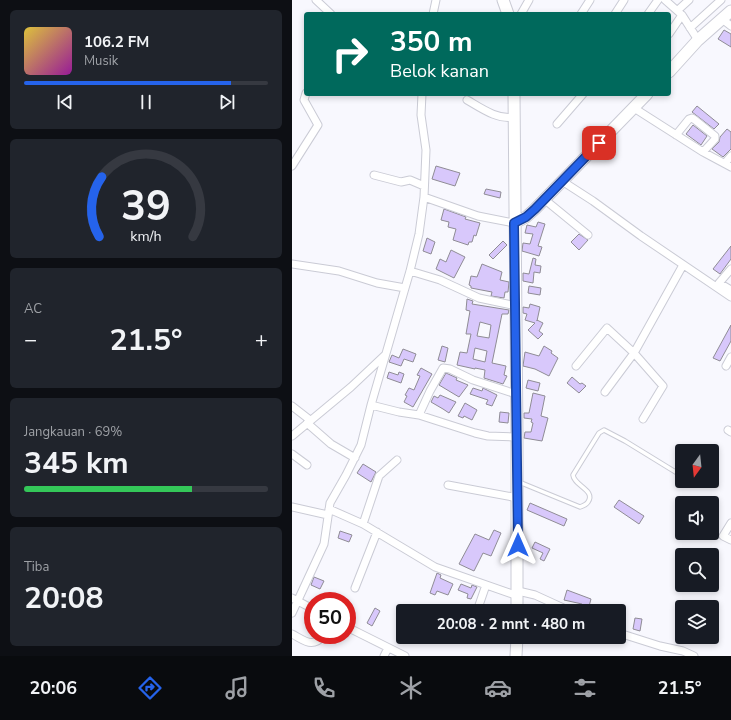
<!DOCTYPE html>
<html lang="id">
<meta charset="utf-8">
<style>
:root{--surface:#171b24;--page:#20242c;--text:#f1f3f6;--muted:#9ea1a6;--line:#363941;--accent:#2563eb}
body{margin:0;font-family:"Nunito Sans",sans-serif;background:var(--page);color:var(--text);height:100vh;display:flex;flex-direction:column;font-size:15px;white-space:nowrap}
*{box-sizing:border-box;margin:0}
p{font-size:13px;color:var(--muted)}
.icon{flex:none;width:22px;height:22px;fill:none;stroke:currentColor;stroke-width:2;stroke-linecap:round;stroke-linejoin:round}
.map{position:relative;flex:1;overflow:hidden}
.side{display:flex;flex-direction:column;gap:10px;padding:10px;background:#0d0f14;width:292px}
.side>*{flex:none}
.banner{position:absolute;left:12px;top:12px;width:367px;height:84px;border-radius:4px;box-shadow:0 2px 6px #0003;background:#00695c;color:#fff;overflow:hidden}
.needle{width:26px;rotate:195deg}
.buttons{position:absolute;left:383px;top:444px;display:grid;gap:8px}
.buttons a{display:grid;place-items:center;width:44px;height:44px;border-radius:4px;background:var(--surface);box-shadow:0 2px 6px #0003;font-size:20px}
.speed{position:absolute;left:12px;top:592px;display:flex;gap:8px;font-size:20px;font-weight:700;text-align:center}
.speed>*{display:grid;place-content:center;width:52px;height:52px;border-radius:50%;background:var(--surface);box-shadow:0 2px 6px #0003;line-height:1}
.speed .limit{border:6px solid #d22;background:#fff;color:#111}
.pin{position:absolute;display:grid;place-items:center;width:34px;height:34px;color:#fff;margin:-17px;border-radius:8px;box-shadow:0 2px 6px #0006}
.me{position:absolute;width:44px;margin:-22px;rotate:0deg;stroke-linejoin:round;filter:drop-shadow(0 0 3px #0008)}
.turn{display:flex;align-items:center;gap:14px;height:84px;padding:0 20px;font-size:18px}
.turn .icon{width:52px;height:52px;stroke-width:2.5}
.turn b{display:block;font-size:28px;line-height:34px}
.big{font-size:30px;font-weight:700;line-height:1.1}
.side .tile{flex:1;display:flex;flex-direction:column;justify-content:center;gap:6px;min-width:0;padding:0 14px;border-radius:6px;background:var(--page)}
.side .dial{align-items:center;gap:0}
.dial svg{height:104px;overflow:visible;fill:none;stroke:var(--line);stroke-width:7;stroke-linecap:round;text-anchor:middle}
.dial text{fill:var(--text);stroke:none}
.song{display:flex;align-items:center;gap:12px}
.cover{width:48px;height:48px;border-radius:6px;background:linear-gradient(135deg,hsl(50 70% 55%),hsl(300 70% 35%))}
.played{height:4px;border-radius:2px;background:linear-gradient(90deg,var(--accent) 85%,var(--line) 85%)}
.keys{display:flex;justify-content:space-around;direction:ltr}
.heat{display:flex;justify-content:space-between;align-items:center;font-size:22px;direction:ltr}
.charge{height:6px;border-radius:3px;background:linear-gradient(90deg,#34c759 69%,var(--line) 0)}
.trip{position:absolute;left:104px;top:604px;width:230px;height:40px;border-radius:4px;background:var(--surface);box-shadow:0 2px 6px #0003;font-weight:700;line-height:40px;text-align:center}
.tabs{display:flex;height:64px;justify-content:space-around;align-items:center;background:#090b0e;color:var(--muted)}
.tabs .icon{width:28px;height:28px}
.tabs .active{color:var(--accent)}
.tabs b{font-size:18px;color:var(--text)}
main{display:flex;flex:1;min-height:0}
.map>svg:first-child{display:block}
</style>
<main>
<section class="side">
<div class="tile">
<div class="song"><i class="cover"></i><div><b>106.2 FM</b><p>Musik</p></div></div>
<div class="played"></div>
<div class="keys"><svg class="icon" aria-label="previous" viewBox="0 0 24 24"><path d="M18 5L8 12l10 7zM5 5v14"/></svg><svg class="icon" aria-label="pause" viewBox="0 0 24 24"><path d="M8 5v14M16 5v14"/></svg><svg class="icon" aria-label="next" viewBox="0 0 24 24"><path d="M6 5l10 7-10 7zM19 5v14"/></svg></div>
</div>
<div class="tile dial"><svg viewBox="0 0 100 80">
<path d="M14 69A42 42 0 1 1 86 69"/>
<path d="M14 69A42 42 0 0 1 16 23" stroke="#2563eb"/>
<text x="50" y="56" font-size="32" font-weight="700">39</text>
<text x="50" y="72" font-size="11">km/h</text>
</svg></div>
<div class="tile"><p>AC</p>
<div class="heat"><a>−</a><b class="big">21.5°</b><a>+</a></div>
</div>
<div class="tile"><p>Jangkauan · 69%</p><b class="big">345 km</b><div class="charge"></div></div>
<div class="tile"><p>Tiba</p><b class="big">20:08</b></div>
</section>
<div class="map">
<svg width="439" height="656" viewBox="0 0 439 656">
<rect width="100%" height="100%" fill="#f8f8fe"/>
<path fill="#d8c8fb" stroke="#8f8c95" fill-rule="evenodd" d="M432,30L439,34V47L426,39Z
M405,106L427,124L422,129L400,112Z
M401,125L415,136L409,145L394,134Z
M435,129L439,132V149L431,157L420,149L427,142L428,137Z
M144,166L168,173L163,186L140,179Z
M194,189L209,192L208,198L192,194Z
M152,209L174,217L173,219L188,223L184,236L182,235L180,242H177L176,245L161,240L164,229L156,227L157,222L149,220Z
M246,222L253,224L246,246L250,247L247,256L230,251L231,243L238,244L241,234L233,233L235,225L244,227Z
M287,234L296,240L287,250L279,242Z
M135,238L143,242L139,254L131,251Z
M211,241L215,245L201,259L197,255Z
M439,246V259L428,274L421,269Z
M159,250L173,257L162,278L144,269L148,259L154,262Z
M241,258L244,259L243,265L249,266L248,273L242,272L241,283L231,281V273L237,274Z
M190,264L210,272L208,280L217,282L216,292H213L212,298L199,296L200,292L179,288V286L177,285L179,276L185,277Z
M237,286L249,288L248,295L236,293Z
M175,299L181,301L180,304L217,310L216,314H210L200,363L214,366L212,375L215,376L211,384L192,378L193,370L183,368V369L165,365L168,352L175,353L179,334H174L178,311L174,310ZM188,322L199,325L197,338L185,336ZM183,348L195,351L193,362L181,359Z
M238,304L248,307L245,321V320L251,323L247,331L251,334L246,339L236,330L243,323L233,320L235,314L231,313V307L237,308Z
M439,325V341L428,361L421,358Z
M150,346L156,348L153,362L146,360Z
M252,346L260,351L259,353L266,358L257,376L243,369L231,366L233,352L247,356Z
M111,349L124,354L121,362L112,359L109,366L97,362L100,355L107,358Z
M129,368L140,374L121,407L112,402L115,396L113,395L117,388L122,390L128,376L125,375Z
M97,372L106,375L107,372L112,374L109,383L95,378Z
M154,373L165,378L164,380L176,385L167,397L147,385Z
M280,377L288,384L290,383L294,386L287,393L275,383Z
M236,380L248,383L246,391L234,388Z
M181,388L190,391L191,388L205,395L200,406L194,404L196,400L178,394Z
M241,393L253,396L249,416L256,418L250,441L232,438L233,432H239L241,423L239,422L240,419L232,418V413H237Z
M148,395L164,402L157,413L151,409L139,402L142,396L146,398Z
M173,403L185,410L180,420L172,416L171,418L166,416Z
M208,412L217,413L216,423L207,422Z
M71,464L84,472L79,482L65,473Z
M327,500L352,516L347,524L322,507Z
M238,503L275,519L272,526L235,510Z
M202,530L209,533L199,556L191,553L182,571L167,564L183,534L197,540Z
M48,531L60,535L57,542L46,538Z
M243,542L258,549L252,561L248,559L251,553L240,548Z
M145,573L149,575L148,578L161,584L156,595L145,591L143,595L138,593Z
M22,577L32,581L28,589L19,585Z
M169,584L179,588L180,585L185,587L179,599L175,598L176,594L166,590Z
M275,590L299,599L296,610L289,608L290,604L272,600Z
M83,608L88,611L80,626L75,623Z
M343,618L350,619L348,631L341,629Z"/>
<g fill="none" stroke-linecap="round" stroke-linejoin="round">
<g stroke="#cacbd5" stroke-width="5.5">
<path id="lane" d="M227,482L288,507C291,506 294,505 296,502C304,490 282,486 281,475L307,433L312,430L333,441L390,476"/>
</g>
<g stroke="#cacbd5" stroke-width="9">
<path id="street" d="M24,0L39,14
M373,0L390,15L406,40
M386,10L397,0
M141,14L144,0
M229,14L237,0
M289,14L298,0
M323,14L332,0
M356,14L366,0
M430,19L439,26
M398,28L429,0
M377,34L390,15
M175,100C189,108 205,120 222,117
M342,108L411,152L439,167
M265,124L291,94
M384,135L397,119L400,118L403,120L423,136V139L411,152
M433,163L439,156
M0,166L26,125L12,100L14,93
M82,175L109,182L118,180L132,186
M270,181L301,201L349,236L439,297
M132,197L186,216L222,223
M252,199L296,235
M0,264L47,271L85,283L113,288
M439,269L427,283L439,290
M118,271L148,280L187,298L224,306
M284,366L315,328L342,353L391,265
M434,366L439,357
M313,392L342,353L371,386L351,419
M79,405L107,412L127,415L183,433L196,436L225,437
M0,406L18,420
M127,415L138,391L151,368L158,369L181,380L224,394
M15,423L39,444L63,458
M436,430L439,432
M0,436L59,387L93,355
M0,454L15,465
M156,485L226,498
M0,507L36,515
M37,509L71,524L143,567L226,596
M439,523L431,536L439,540
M71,524L87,476L105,460
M63,588L85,532
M226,591L243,595L278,611
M0,598L21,609
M185,611L194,585
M0,613L32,544L38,503L54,475L69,445L79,405L118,271L127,234L132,197L134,150L129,115L130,94
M55,627L113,656
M327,633L368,646L391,651L402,656
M0,634C15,642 20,648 33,635
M92,656L96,648"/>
</g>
<g stroke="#cacbd5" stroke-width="13">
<path id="secondary" d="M211,0L216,14
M377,72L406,40L439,11
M222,94L225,437V611
M222,223L234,217L243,209L355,94
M224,656L225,637"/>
</g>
<use href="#lane" stroke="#fff" stroke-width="3.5"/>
<use href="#street" stroke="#fff" stroke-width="7"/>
<use href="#secondary" stroke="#fff" stroke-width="11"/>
</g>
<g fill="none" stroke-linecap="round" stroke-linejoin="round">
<g stroke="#184099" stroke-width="10">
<path id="route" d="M226,545L222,223L234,217L243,209L307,143"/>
</g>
<use href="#route" stroke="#2563eb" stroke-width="7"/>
</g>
</svg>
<div class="buttons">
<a><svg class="needle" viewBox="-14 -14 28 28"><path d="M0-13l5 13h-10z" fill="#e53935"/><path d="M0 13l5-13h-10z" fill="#9ea1a6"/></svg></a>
<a><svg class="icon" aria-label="sound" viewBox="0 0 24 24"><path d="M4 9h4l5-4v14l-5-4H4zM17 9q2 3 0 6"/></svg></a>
<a><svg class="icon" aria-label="search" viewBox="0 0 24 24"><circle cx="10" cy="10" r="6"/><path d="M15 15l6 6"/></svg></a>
<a><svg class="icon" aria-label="layers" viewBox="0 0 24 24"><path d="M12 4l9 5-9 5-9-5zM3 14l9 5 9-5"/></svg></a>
</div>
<div class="speed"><div class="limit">50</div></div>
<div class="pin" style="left:307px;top:143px;background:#d93025"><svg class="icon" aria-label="arrive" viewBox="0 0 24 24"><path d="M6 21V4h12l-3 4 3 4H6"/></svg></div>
<svg class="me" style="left:226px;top:545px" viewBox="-20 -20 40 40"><path d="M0-17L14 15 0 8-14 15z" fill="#2563eb" stroke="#fff" stroke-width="4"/></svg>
<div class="trip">20:08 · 2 mnt · 480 m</div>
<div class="banner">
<div class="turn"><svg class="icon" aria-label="right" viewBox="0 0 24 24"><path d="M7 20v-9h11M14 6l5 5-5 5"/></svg><div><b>350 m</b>Belok kanan</div></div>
</div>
</div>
</main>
<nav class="tabs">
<b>20:06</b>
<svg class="icon active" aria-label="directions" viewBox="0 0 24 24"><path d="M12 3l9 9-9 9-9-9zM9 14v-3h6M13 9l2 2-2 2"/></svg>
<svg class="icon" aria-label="music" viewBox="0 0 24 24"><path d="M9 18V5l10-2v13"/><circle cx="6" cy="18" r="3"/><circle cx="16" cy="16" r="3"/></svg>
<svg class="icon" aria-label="phone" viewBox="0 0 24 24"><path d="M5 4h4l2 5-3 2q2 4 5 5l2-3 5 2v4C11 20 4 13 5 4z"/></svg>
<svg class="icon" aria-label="climate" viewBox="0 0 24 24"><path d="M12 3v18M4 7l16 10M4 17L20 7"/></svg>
<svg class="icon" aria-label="car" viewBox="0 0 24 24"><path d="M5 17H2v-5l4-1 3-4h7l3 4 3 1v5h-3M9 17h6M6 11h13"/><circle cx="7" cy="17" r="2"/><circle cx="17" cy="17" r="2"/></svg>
<svg class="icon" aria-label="filters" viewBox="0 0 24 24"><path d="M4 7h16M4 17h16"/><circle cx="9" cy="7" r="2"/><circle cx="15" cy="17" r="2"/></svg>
<b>21.5°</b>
</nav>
